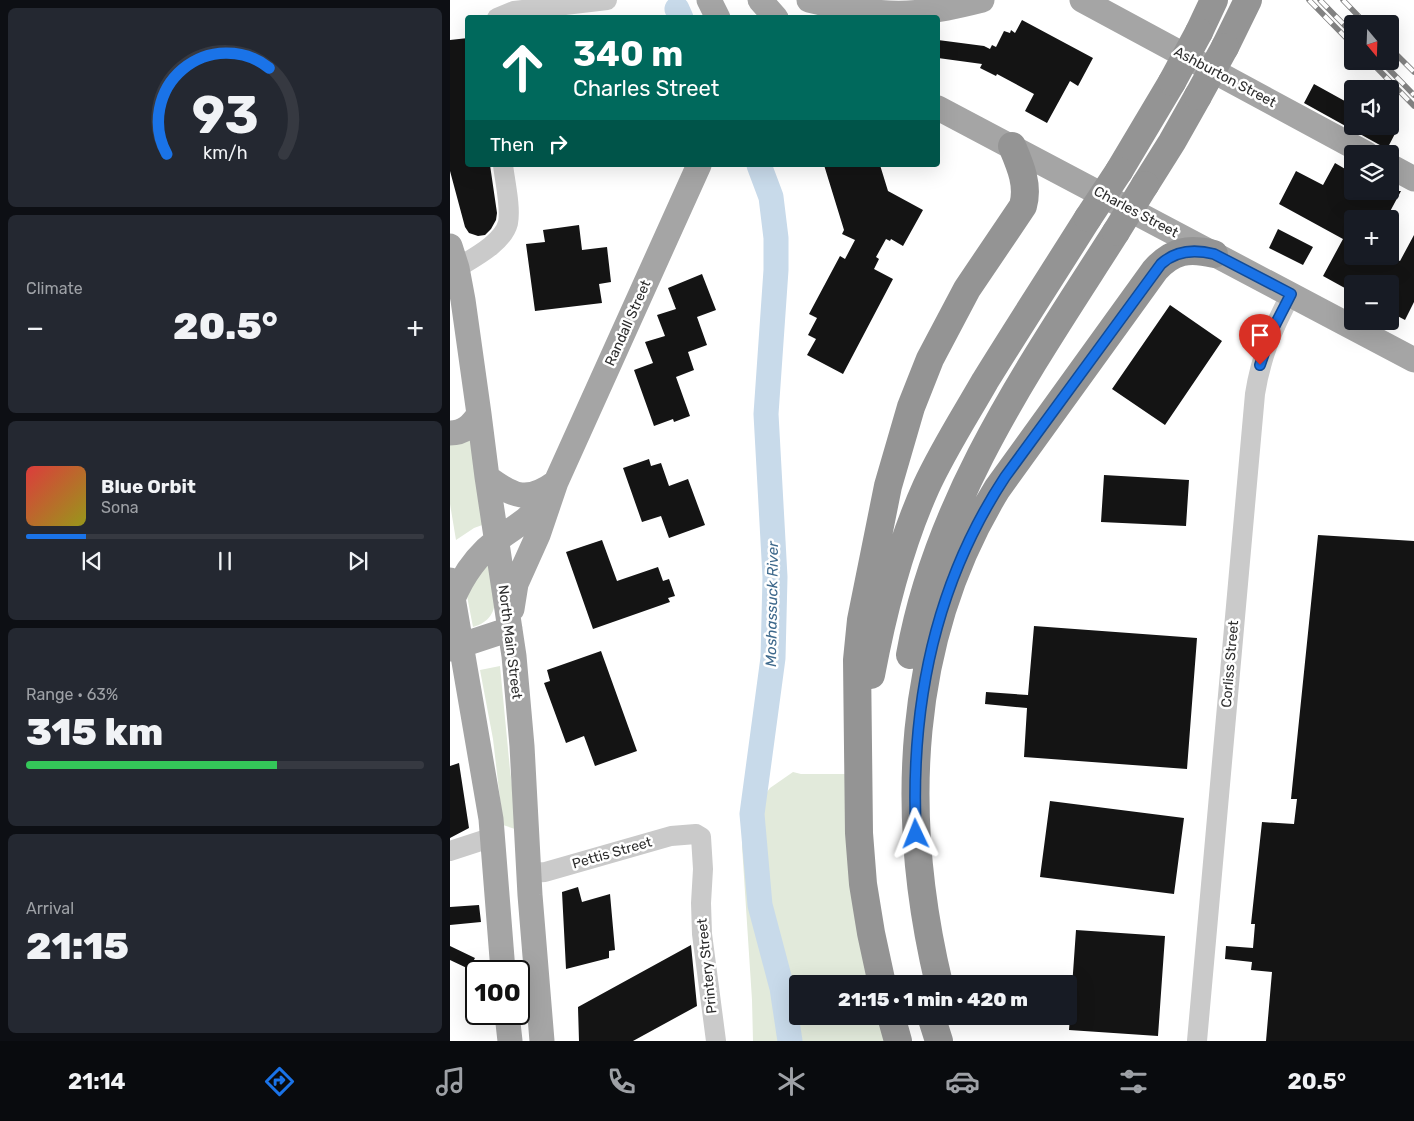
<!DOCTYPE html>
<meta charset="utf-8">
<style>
:root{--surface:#171b24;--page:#242831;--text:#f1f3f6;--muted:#9ea1a6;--line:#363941;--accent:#1a73e8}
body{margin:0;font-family:Rubik,sans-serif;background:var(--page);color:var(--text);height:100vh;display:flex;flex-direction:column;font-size:19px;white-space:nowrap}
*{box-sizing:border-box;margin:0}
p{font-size:16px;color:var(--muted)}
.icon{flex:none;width:28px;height:28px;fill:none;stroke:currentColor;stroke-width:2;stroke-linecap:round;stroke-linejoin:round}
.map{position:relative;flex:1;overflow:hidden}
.sheet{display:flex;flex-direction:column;gap:8px;padding:8px;background:#0d0f14;width:450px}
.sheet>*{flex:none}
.banner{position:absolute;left:15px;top:15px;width:475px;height:152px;border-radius:5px;box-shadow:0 5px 20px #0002;background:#00695c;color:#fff;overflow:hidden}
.needle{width:32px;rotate:161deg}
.fabs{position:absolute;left:894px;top:15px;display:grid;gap:10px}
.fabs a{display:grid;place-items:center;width:55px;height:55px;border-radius:5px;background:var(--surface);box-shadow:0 5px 20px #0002;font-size:25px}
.speed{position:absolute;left:15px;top:960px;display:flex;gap:10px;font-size:25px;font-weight:700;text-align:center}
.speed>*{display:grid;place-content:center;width:65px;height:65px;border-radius:50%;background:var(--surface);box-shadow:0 5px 20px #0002;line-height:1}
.speed .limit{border:2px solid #111;border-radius:8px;background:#fff;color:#111}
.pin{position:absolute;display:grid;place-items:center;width:42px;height:42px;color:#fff;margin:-51px -21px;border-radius:50% 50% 50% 0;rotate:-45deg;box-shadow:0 0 5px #0007}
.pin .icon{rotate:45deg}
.me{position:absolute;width:55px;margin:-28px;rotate:358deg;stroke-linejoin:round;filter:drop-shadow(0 0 4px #0008)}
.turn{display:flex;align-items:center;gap:18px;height:105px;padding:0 25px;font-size:22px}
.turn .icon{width:65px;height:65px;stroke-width:2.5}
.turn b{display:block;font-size:35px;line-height:42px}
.then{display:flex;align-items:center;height:48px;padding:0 25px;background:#0003;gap:10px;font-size:19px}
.big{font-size:38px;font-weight:800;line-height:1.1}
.sheet .tile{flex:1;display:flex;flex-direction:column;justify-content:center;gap:8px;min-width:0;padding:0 18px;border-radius:8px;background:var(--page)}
.sheet .dial{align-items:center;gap:0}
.dial svg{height:130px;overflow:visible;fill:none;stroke:var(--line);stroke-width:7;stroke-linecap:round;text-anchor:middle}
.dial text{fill:var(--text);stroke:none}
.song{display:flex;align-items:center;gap:15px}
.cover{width:60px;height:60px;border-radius:8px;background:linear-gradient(135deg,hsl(0 70% 55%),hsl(60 70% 35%))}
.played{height:5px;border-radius:2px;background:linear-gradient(90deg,var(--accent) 15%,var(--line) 15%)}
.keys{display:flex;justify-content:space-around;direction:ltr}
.heat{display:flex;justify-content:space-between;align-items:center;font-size:28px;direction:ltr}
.charge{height:8px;border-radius:4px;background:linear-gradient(90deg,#34c759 63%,var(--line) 0)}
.trip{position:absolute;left:339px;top:975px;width:288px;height:50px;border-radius:5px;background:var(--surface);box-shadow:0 5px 20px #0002;font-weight:800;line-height:50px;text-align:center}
.dock{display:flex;height:80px;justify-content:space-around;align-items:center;background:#090b0e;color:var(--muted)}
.dock .icon{width:35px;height:35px}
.dock .current{color:var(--accent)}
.dock b{font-size:22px;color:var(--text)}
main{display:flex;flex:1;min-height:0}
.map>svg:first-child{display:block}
</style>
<main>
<section class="sheet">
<div class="tile dial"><svg viewBox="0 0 100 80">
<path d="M14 69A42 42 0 1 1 86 69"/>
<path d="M14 69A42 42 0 0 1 77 16" stroke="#1a73e8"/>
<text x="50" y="56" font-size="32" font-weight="700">93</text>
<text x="50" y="72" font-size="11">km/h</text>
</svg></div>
<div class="tile"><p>Climate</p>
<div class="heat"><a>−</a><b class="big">20.5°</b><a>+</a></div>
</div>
<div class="tile">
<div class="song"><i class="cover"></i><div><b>Blue Orbit</b><p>Sona</p></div></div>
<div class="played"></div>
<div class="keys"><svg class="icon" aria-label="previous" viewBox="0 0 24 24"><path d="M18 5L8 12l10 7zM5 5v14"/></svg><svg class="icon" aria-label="pause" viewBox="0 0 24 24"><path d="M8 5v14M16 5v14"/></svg><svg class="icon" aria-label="next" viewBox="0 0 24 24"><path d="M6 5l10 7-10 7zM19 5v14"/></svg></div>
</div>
<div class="tile"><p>Range · 63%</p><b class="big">315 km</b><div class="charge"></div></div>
<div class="tile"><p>Arrival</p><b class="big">21:15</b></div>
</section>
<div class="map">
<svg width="964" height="1041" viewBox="0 0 964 1041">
<rect width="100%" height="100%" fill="#fff"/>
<path fill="#e2eadb" d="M21,434L35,524L24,528L6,540L0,504V440Z
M37,556C42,582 58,617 23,627L17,596Z
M50,666L60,770L68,830L53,825L43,739L30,670Z
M343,772L351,774H404L429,984H348V1016H438L446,1041H303L302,1000L292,846L295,820L320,788Z"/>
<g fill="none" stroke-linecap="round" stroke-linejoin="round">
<path stroke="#c8daea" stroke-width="25" d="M227,9L231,18
M309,165L321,197L326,238V270L316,414L325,577L323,658L302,814L310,905L332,988L340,1041"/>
</g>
<path fill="#141414" d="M572,20L643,58L628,86L620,81L597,123L575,111L584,94L547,74L546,76L530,68L532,64L488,58V40L534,46L540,49L542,45L546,47L554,31L560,33L561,30L565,33Z
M18,38V165H40L47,213L46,220L41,229L35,235L28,236L19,233L15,227L0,171V40Z
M864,84L902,105V126H949L937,149L854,103Z
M885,163L902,173V191H951L936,219H902V256H940L950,261L964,235V302L955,320L940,312V284H902V292L873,276L893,239L829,204L846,171L873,185Z
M374,165H430L438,191L473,210L453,246L441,239L440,241L436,239L426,257L429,259L424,269L443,279L393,374L357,355L366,339L358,335L367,318L359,314L390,256L395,259L405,240L392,234L394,230Z
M129,225L132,250L157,247L161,282L149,284L152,303L85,311L76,244L95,242L93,230Z
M828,229L863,247L853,265L819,248Z
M252,274L266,310L247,317L257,345L238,352L244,370L226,377L240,416L224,422L223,419L204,426L184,370L203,363L195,342L215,336L207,315L226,309L218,288Z
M720,305L772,341L715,425L662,389Z
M199,459L201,466L211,463L219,486L238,479L255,525L219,538L211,516L192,522L173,468Z
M654,475L739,480L736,526L651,522Z
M868,535L964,541V1041H816L822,972L801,970L802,962L775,959L776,946L803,948L805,924H801L812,822L844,824L847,799H841Z
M152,540L167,581L208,567L213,581L219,579L225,596L218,598L220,602L143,629L116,552Z
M584,626L747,638L737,769L574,757L577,708L535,704L536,692L578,695Z
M151,651L187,751L145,766L134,736L116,743L94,683L100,681L97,670Z
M9,763L19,828L0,838V766Z
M600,801L734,818L724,894L590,877Z
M128,887L132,902L160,894L165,950L159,951V958L116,969L112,892Z
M29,905L31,922L0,925V907Z
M626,930L715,936L708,1036L619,1030Z
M241,945L247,1006L183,1041H129L128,1007Z
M0,946L25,958L19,969L0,960Z"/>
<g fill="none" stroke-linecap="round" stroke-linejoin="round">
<path stroke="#cacaca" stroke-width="20" d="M47,18L64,11L157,0
M7,268C23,258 53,243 58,223C61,207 55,182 53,165
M0,851L43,837
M79,873L95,872L221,836L246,834L251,837L253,869L251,903L252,934L266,1041
M747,1041L805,394C811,356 823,328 841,294"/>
<path stroke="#a5a5a5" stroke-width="25" d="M259,0L268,18
M310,0L326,18
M359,0C396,9 433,16 471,12C492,10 512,5 532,0
M632,0L917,154
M488,108L964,360
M940,166L964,179
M0,246L7,268L13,300L29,414L37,477L64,656L72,746L80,895L92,1041
M0,433C14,433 22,425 29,414
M37,477C64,497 77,503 106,482
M0,580L41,819L53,971
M3,599C13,575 26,556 47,540C68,524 81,520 96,496
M62,609L66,584L88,535L106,482L249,165
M0,649L60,629
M57,1014L60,1041"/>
<path stroke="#949494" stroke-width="28" d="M749,32L764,0
M775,47L798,0
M669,171L722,82
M695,185L722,142L748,96
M460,655C488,497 582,364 666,232
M421,675C433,611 449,547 476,487C493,450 515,416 535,381C569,326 604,272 638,218
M432,984L421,933L413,884L409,833L407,660L411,620L438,486L461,407L480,359L517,289L573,206C579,185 570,165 562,146
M489,984C449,816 455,639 547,489L705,270C723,250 739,248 764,254
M441,1016L448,1041
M481,1016L489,1041"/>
<g stroke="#828282" stroke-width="5.5">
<path id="rail" d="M859,0L902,44
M870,0L902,33
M893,0L916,24
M940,48L964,72
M920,61L964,106
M931,61L964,95"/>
</g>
<use href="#rail" stroke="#fff" stroke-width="4" stroke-dasharray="11" stroke-linecap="butt"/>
<path stroke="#949494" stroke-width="28" d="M722,82L749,32
M748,96L775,47
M638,218L669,171
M666,232L695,185"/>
</g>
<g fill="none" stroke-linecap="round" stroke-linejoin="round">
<g stroke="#114b97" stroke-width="12">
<path id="route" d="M466,834C460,706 484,585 555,477L711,264C726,250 744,249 764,254L841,294L821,333L810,365"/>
</g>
<use href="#route" stroke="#1a73e8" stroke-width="9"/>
</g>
<g text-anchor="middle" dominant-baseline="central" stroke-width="5" stroke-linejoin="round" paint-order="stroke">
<g font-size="14" fill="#2d2d2d" stroke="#fff">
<text transform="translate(775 77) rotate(28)">Ashburton Street</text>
<text transform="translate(686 212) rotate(28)">Charles Street</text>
<text transform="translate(178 323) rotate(-66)">Randall Street</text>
<text transform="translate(60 642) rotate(83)">North Main Street</text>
<text transform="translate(780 664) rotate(-85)">Corliss Street</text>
<text transform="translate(162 853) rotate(-16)">Pettis Street</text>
<text transform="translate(257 966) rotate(-96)">Printery Street</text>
</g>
<g font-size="15" font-style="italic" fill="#3e698c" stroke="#fff">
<text transform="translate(322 604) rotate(-89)">Moshassuck River</text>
</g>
</g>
</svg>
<div class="fabs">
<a><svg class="needle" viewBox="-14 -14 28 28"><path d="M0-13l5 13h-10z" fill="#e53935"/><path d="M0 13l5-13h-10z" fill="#9ea1a6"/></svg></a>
<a><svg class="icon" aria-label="sound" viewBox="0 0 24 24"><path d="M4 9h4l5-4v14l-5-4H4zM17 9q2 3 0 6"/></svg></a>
<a><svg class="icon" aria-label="layers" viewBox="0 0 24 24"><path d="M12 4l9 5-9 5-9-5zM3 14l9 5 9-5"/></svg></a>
<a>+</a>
<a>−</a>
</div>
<div class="speed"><div class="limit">100</div></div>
<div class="pin" style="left:810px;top:365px;background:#d93025"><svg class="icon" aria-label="arrive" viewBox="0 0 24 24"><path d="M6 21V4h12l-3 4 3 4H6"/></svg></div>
<svg class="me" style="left:466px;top:834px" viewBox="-20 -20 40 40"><path d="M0-17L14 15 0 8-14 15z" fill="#1a73e8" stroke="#fff" stroke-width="4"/></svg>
<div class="trip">21:15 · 1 min · 420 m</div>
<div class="banner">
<div class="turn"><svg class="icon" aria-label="ahead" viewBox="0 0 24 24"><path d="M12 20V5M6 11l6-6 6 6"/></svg><div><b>340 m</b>Charles Street</div></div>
<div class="then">Then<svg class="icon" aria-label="right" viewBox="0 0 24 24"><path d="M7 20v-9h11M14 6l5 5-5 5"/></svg></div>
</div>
</div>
</main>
<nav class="dock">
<b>21:14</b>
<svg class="icon current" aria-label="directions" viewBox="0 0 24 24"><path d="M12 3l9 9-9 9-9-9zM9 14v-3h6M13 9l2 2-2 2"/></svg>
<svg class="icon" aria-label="music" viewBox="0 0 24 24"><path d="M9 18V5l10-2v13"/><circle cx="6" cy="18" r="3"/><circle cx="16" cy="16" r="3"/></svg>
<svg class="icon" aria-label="phone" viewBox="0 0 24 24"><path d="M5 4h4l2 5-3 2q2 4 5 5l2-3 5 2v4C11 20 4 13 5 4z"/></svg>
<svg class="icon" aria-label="climate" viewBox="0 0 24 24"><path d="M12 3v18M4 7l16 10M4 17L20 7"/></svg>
<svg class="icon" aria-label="car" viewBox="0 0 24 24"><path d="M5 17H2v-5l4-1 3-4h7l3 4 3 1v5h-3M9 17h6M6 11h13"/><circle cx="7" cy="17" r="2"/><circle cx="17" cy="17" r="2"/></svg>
<svg class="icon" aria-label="filters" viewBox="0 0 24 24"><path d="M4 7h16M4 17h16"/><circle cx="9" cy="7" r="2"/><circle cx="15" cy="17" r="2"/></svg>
<b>20.5°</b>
</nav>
